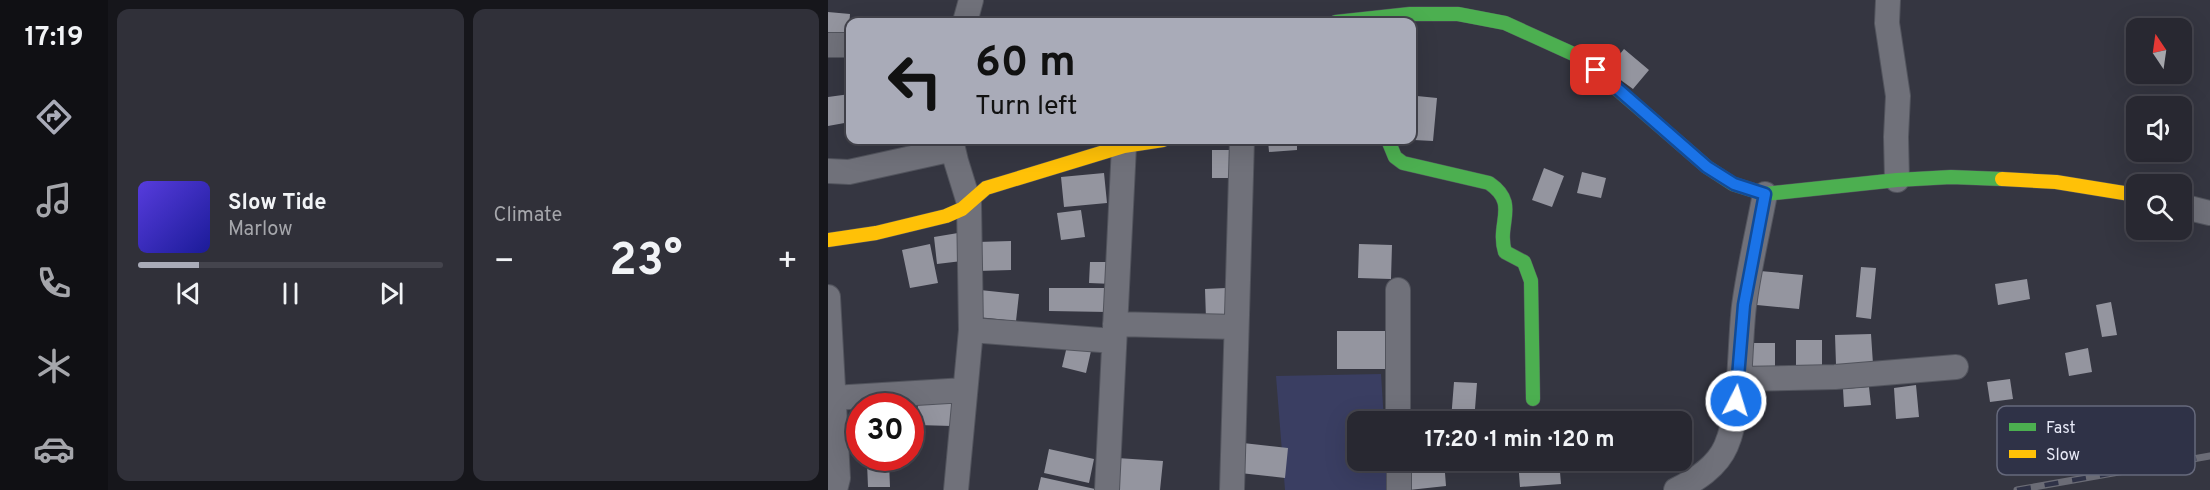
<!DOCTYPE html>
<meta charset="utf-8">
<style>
:root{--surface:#282831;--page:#303039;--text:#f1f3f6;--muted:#a5a6ab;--line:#44444d;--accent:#a9abb8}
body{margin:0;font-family:Overpass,sans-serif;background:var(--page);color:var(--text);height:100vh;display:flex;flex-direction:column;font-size:22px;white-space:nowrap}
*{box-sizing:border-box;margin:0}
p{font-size:20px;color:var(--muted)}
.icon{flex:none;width:33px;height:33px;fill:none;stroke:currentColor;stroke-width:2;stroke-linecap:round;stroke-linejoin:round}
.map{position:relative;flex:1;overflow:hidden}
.details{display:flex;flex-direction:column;gap:9px;padding:9px;background:#16161b;width:720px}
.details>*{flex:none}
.guide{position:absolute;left:18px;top:18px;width:570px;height:126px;border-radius:12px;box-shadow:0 6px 24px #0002,0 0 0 2px var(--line);background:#a9abb8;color:#111;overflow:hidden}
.needle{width:39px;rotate:347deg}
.controls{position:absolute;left:1298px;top:18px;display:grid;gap:12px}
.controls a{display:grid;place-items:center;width:66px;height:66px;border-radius:12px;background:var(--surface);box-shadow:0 6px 24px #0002,0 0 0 2px var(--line);font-size:30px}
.speed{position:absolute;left:18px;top:393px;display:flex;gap:12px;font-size:30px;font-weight:700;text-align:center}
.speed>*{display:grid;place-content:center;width:78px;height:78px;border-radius:50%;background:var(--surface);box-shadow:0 6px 24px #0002,0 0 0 2px var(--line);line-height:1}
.speed .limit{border:9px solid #d22;background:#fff;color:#111}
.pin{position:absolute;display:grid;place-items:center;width:51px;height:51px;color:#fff;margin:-26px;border-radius:12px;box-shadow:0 3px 9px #0006}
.me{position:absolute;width:66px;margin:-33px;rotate:5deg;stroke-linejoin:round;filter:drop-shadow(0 0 4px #0008)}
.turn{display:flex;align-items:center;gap:21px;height:126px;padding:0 30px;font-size:27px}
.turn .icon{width:78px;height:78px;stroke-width:2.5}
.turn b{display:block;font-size:42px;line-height:51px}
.big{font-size:45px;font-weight:700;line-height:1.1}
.details .widget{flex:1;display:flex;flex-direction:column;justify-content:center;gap:9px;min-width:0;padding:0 21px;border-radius:12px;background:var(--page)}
.song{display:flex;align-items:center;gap:18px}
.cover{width:72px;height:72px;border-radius:9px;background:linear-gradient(135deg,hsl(250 70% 55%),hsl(240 70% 35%))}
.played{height:6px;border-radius:3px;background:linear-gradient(90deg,var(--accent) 20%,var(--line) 20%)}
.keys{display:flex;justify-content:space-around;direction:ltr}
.heat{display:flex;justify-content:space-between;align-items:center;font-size:33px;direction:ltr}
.details .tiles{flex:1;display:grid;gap:9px;grid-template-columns:repeat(2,1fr)}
.trip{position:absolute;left:519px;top:411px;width:345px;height:60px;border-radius:12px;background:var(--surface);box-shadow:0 6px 24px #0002,0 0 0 2px var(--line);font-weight:700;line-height:60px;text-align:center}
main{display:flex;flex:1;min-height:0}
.tabs{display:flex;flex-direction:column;width:108px;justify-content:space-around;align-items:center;background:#101014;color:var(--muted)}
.tabs .icon{width:42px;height:42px}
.tabs .on{color:var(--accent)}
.tabs b{font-size:27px;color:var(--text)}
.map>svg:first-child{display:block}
</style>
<main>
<nav class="tabs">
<b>17:19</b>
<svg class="icon on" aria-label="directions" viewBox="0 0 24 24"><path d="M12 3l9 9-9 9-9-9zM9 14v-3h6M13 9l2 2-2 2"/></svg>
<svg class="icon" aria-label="music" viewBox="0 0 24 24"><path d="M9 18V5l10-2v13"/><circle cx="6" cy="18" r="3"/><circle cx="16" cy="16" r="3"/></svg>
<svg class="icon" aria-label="phone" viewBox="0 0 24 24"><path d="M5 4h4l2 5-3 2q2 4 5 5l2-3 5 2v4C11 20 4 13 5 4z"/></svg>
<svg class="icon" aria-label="climate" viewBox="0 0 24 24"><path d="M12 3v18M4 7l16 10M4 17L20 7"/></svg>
<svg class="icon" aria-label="car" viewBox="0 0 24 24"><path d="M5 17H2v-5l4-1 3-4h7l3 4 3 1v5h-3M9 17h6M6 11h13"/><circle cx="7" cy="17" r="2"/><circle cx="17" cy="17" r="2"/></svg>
</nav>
<section class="details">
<div class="tiles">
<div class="widget">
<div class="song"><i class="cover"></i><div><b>Slow Tide</b><p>Marlow</p></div></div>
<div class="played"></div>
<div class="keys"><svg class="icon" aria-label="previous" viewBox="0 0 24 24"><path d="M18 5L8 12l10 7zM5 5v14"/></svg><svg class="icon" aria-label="pause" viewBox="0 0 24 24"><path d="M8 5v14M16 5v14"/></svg><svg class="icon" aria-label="next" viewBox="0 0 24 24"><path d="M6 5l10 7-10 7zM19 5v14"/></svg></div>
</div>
<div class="widget"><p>Climate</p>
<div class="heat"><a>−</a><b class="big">23°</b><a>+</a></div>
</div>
</div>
</section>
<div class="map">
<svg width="1382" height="490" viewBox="0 0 1382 490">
<rect width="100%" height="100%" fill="#353641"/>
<path fill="#3a3e62" d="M553,374L556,421L530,422V460L559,461L561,490H457L448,376Z"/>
<path fill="#94959f" d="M0,12L22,14L20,40L0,39Z
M796,49L821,70L805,89L779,70Z
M22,94V122L0,126V97Z
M589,96L609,98L605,141L586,140Z
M440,140H469V150L441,152Z
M384,150H405V178H384Z
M716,168L736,176L724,207L704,200Z
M754,172L778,178L773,198L749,193Z
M276,173L279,203L236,207L233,177Z
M253,210L257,237L233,240L229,213Z
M130,233L134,261L109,264L106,237Z
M183,241V270L150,271L149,242Z
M102,244L110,283L82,288L74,250Z
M531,244L564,245L563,279L530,278Z
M262,262H286L285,284L261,283Z
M1033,267L1048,268L1043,319L1028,317Z
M932,271L975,275L971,309L929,305Z
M1199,279L1202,299L1170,305L1167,284Z
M221,288H281L280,312L221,311Z
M398,288L399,318L378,319L377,289Z
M152,290L191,294L188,321L150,317Z
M1283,302L1289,335L1274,337L1268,305Z
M509,331H558V369H509Z
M1043,334L1045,364L1008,365L1007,335Z
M968,340H994V368H968Z
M921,343H947V369H921Z
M239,346L263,351L258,373L234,367Z
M1260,348L1264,372L1241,376L1237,353Z
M1182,379L1185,399L1162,402L1159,382Z
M626,382L649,383L646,422L623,420Z
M1088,385L1091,417L1068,419L1066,388Z
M1041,387L1043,405L1016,407L1015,389Z
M90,402L125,404L124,426L89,425Z
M415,443L460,448L457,478L412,473Z
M221,449L266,459L261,483L216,473Z
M289,458L335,461L332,490H286Z
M616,460L618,486L581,490L578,464Z
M690,460H731L733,484L692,487Z
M61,462L62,487H40L39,463Z
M213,477L267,489V490H210Z"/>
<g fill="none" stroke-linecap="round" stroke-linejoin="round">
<g stroke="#52545d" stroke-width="26">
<path id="street" d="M1060,0L1059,23L1070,96L1068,137L1069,180
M137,22L143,0
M0,45H22
M123,140L128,161L141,203L143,330L128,490
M0,171L21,172L125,149
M1353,206L1382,213
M570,290V422
M0,297L10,478L7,490
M287,324L408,327
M143,330L286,341
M910,379L1007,377L1128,367
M5,398L137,390
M571,460V490
M279,490L296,146
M404,490L414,140
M848,490C868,480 889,467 898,446C914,409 911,347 916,306C921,268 930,231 937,194"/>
</g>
<g stroke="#52545d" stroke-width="15">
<path id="fast" d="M508,22L582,14H630L677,23L752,57L879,167L905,184L937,194L1069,180L1123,177L1174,179
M560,140L567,157L575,163L661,183C692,204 668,223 677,252L696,262L703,281L705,399"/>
</g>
<g stroke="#52545d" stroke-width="15">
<path id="slow" d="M1174,179L1228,182L1308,195
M0,240L48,233L118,216L134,209L158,188L296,146L335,140"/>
</g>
<use href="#street" stroke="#70717a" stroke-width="24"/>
<use href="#fast" stroke="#4caf50" stroke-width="14"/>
<use href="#slow" stroke="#ffc107" stroke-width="14"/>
<g stroke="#6b6c76" stroke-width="7">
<path id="rail" d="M1189,490L1382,456"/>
</g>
<use href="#rail" stroke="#2f3247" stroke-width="4.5" stroke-dasharray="14" stroke-linecap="butt"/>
</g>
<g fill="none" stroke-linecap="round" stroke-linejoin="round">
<g stroke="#114b97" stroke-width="15">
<path id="route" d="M768,70L879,167L906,184L937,194L916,305L908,401"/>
</g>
<use href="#route" stroke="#1a73e8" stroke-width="10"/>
</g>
<rect x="1169" y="406" width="198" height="69" rx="9" fill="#2f3247" stroke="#66697c" stroke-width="1.5"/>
<rect x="1181" y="423" width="27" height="8" fill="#4caf50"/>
<rect x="1181" y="450" width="27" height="8" fill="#ffc107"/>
<g font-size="16" fill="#e8eaf8">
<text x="1218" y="433">Fast</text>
<text x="1218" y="460">Slow</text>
</g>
</svg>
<div class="controls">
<a><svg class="needle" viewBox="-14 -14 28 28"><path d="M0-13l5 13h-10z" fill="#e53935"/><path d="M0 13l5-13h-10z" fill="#a5a6ab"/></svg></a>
<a><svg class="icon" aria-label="sound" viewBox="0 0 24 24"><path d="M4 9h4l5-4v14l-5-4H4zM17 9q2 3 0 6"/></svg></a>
<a><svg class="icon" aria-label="search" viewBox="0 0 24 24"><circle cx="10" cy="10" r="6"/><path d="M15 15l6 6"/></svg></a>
</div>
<div class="speed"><div class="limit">30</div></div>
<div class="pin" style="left:768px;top:70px;background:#d93025"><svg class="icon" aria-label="arrive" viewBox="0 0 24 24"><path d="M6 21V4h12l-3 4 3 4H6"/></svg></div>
<svg class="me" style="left:908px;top:401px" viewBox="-20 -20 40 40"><circle r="17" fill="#1a73e8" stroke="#fff" stroke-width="3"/><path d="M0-11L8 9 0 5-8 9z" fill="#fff"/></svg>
<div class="trip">17:20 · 1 min · 120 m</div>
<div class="guide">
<div class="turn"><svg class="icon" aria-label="left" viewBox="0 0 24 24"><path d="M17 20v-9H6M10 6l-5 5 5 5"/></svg><div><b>60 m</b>Turn left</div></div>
</div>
</div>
</main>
